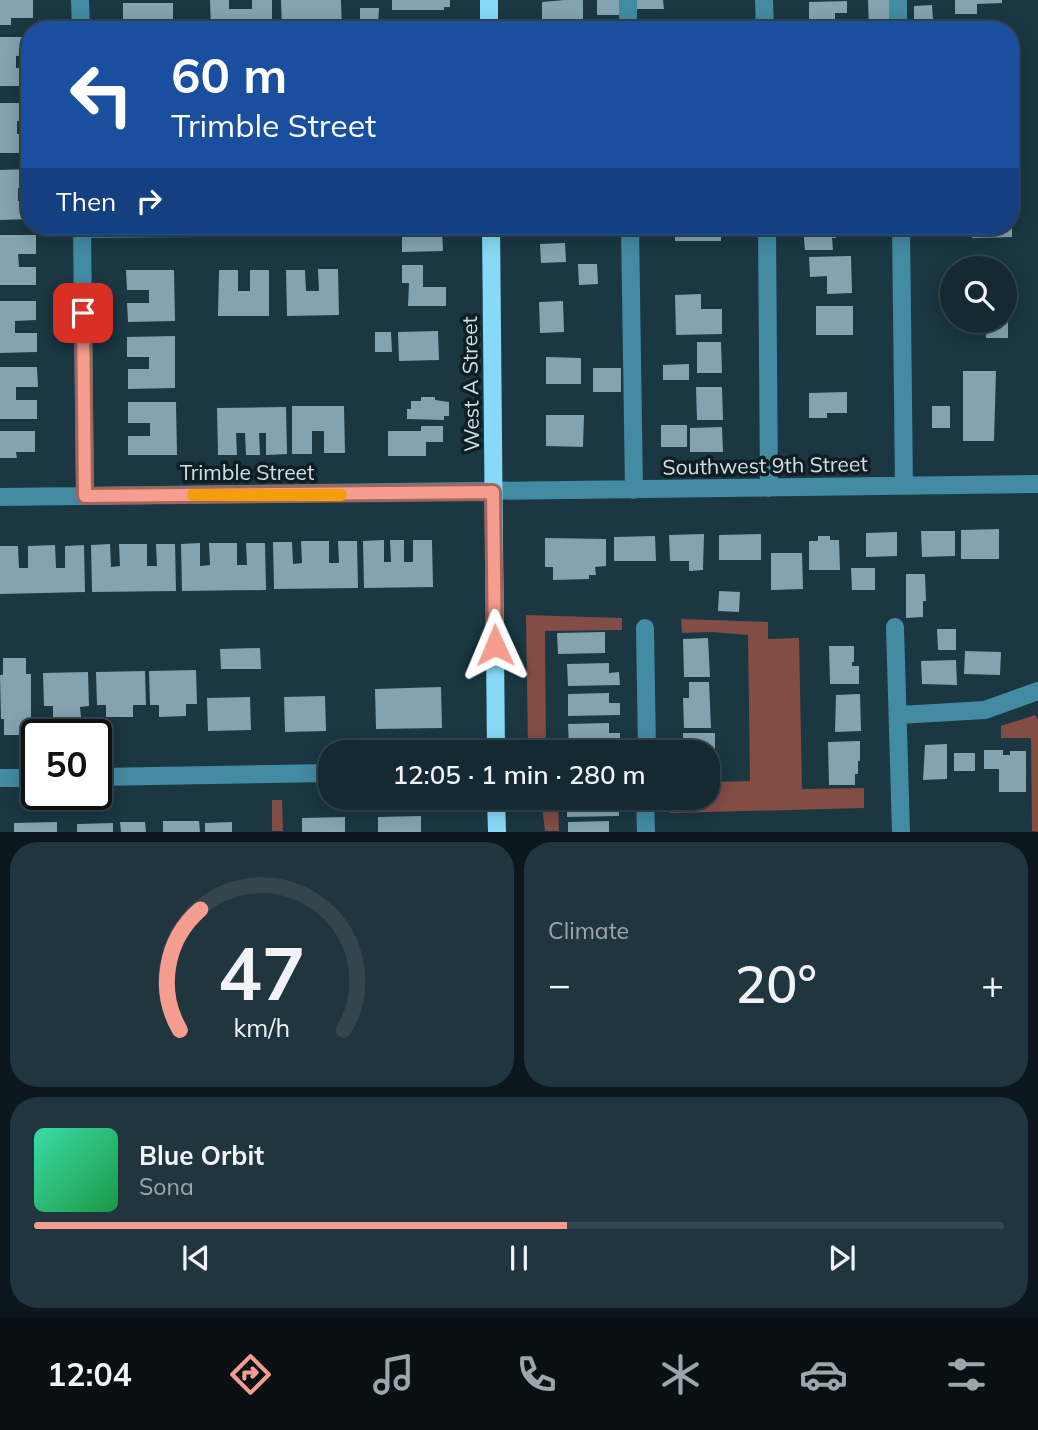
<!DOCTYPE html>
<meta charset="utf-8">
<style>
:root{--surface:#142932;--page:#21353e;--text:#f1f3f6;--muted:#9da6ac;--line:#33454d;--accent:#f59d8e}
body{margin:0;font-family:Mulish,sans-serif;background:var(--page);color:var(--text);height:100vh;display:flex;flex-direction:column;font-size:26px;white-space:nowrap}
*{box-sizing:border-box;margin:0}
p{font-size:23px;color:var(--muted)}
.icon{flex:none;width:38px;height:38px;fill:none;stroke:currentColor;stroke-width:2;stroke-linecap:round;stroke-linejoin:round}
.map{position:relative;height:832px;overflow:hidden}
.panel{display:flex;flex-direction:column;gap:10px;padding:10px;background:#0b171c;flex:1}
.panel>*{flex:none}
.hud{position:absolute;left:21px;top:21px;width:998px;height:214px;border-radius:28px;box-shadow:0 4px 18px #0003,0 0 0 2px var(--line);background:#1a4fa0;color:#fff;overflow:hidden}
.tools{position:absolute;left:940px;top:256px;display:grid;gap:14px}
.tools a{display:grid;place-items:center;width:77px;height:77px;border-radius:50%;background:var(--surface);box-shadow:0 4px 18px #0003,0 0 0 2px var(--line);font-size:35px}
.speed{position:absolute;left:21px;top:719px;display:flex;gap:14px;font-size:35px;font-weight:700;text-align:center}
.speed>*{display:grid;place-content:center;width:91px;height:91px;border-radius:50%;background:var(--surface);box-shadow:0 4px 18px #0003,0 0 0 2px var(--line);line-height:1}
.speed .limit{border:4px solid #111;border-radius:10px;background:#fff;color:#111}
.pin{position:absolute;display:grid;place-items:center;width:60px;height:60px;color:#fff;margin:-30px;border-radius:14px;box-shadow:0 4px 10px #0006}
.me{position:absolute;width:77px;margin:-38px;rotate:359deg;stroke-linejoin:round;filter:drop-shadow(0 0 5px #0008)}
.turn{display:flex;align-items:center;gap:24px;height:147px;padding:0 35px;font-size:32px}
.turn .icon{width:91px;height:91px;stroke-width:2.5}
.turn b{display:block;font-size:49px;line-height:60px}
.then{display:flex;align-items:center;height:66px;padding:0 35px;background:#0003;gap:14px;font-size:26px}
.big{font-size:52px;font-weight:600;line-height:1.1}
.panel .card{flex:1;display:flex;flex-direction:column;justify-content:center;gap:10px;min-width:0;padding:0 24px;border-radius:28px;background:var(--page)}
.panel .dial{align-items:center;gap:0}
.dial svg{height:182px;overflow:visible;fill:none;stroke:var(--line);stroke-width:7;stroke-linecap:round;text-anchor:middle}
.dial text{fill:var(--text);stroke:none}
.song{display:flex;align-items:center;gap:21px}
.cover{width:84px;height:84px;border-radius:10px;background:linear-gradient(135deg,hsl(160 70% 55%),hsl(140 70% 35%))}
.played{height:7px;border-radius:4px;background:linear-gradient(90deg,var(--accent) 55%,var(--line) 55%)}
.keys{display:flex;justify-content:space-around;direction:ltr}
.heat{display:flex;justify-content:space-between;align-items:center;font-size:38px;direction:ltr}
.panel .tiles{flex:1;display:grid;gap:10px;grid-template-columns:1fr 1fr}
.card:last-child{grid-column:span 2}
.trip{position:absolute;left:318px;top:740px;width:402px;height:70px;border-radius:28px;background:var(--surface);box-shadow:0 4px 18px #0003,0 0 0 2px var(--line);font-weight:600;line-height:70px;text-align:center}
.menu{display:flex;height:112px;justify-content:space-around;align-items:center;background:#081014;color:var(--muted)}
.menu .icon{width:49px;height:49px}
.menu .selected{color:var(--accent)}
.menu b{font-size:32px;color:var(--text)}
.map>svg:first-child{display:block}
</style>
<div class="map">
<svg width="1038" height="832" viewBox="0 0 1038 832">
<rect width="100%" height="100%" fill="#1a3742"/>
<path fill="#824d44" d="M526,615L622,618V630L545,631L546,749L528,750Z
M681,619L768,622V639L799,638L802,789L864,788V808L670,813L669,798H709V782L750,781L748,635L711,632L682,633Z
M1035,715L1038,720V832L1032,831L1031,738H1001V726Z
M541,798H558L559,831H545Z
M272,800H282L283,831H272Z"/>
<path fill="#83a3b0" d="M0,0H33V18H11V25H0Z
M210,0H229V9H252V0H272V30H211Z
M281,0H341L342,30H323V23L300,24V30H282Z
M392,0H450V7H444V10H392Z
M565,0H583V23H542V2Z
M597,0H619V15H597Z
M637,0H663L664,9H637Z
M868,0H889L890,29H869Z
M955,0H1002V3L977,4V14H955Z
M847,1V13H835V30H809V2Z
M123,3H173V27L123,28Z
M932,5L933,19H914V6Z
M360,8H379L378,24H360Z
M0,37H30V55L16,56V68H30V86H0Z
M0,103H30V121H17V134H30V153H0Z
M30,169V188H18V201H30V219L0,220V170Z
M402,226H425V229H442L443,251L402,252Z
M539,226H562V237H539Z
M660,226H721V241H675V232L660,233Z
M971,226H1012V237L972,238Z
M803,227H833V229H836V238H832L833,250H805Z
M0,235H36V254H18L19,267H36V285H0Z
M565,243L566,262L541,263L540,244Z
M851,256L852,293L827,294V276L810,277L809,257Z
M578,264H597L598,284L579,285Z
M402,265H423V287H446V306H408L409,283H402Z
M318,269H338L339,315L287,316L286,270H305L306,291H319Z
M126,270H174L175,321L128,322L127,303H149V290H127Z
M219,270H238V291H250V270H269V316H218Z
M944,285H951V295H944Z
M701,294V309H722V334L676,335L675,295Z
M0,301H36V320L15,321V333H37V352L0,353Z
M563,301L564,332L540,333L539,302Z
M816,306H853V335H816Z
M1004,310H1008V338H986V329H974V320H1004Z
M438,331L439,360L399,361L398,332Z
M375,332H391L392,352H375Z
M175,336V388L128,389V369H149V357H127V337Z
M697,342H721L722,373H697Z
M546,357L581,358V384H546Z
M689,364V380H663V365Z
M0,367H37L38,387H16V400H37V419H0Z
M593,368H621V392H593Z
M963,371H996L994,441H963Z
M696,387H722L723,420H697Z
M847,392V413H827V418H809V393Z
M421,397H435V400L449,402V416H444V420L407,419V409H411V401H421Z
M128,402H176L177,455H128V436H150V423H128Z
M292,406H344L345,453H324V431H312V454H292Z
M932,406H950V428H932Z
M286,407L287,454L266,455V433H259L260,455H246L245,433H236L237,455H218L217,408Z
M546,415H584L583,447L546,446Z
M661,425H687V447H661Z
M421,426H443V442H426V456H388V431H421Z
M722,427L723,452H690V428Z
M0,431H35V452H16L17,458H0Z
M999,529V559H961V530Z
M921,531H955V556L922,557Z
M897,532V556L866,557V533Z
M704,534L703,570L689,571V561H670L669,535Z
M761,534V560H719V535Z
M655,536L656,561H614V537Z
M818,536H830V540H839L840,570H809V541H818Z
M545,538L606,539V566L595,567L596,575H589V579L553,580V567H545Z
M384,540V562H391L390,540H404V562H413V540H432L433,587L364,588L363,541Z
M301,541H329V563H339L338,541H357L358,588L274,589L273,542H292L293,564L302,563Z
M200,543V566L210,565L209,543H237V565H247L246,543H265L266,590L182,591L181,544Z
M110,544L111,567L120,566L119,544H147V566H157L156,544H175L176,591L92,592L91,545Z
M55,545L56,568H65V546L84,545L85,592L0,594V546H18L19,568H28V546Z
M771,553H802L803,589L771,590Z
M851,568H875V590H852Z
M906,574H925L926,601H923V617L906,618Z
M719,591L740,592L739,612L718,611Z
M937,629H956V650H938Z
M605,632V653L558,654L557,633Z
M708,638L710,677H684L683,639Z
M829,646H854V662H852V666H859V684H830Z
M260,648L261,669H221L220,649Z
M965,651L1001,652L1000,675L964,674Z
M3,658H26V674H31V718H26V735H4V719H1L0,675H3Z
M956,660L957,685L922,684L921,661Z
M609,663V673L619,672L620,685L568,686L567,664Z
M196,670L197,704H186V716L159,717V705H150L149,671Z
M145,671L146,705H133V717H106V705H97L96,672Z
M88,672L89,706L80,707L81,717L53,718V706H44L43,673Z
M689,682H709L711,728H684L683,698H689Z
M441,687L442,728L376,729L375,689Z
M609,693V703H620V715L568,716V694Z
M860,694L861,731L835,732L836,695Z
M325,696L326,731L285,732L284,697Z
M250,697L251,730L208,731L207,698Z
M609,723V733H620V745L569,746L568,724Z
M683,733H715V776H709V752H683Z
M860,741V761H858V774H855V785H829L828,742Z
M947,744V779L923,780L925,745Z
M984,750H1003V755H1010V751H1026V792H999V769H984Z
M954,753H975V771H954Z
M567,798H608V804L619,803V816L567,817Z
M421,816V832H378V817Z
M345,817V832H302V818Z
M163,821H199L200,832H163Z
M609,821V832H568V822Z
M57,822V832H14V823Z
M120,822H145L146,832H121Z
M232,822V832H205V823Z
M113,823V832H77V824Z"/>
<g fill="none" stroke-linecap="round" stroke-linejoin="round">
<path stroke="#438aa3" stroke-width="18" d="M80,0L81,30
M628,0V30
M764,0L765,30
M898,0V30
M82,226L85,496
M630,226L634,490
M767,226L769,488
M901,226L904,486
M82,229L329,227
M0,497L1038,484
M895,627L901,832
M645,628L647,752
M899,715L985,710L1038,691
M96,777L331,773
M0,778H37
M645,798L646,832"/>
<path stroke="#87d9f8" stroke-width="18" d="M489,0V30
M491,226L496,752
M496,798L497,832"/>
</g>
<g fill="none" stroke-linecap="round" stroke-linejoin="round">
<g stroke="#9f665c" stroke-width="18">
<path id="route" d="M83,313L85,496L493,492L495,645"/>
</g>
<use href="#route" stroke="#f59d8e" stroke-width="12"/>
<path stroke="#f59e0b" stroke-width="12" d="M193,495H341"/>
</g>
<g text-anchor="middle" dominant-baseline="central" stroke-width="7" stroke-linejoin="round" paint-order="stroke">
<g font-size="21" fill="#d0e0e7" stroke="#101d22">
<text transform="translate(470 384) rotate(-91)">West A Street</text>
<text transform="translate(765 465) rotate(-1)">Southwest 9th Street</text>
<text x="247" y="472">Trimble Street</text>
</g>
</g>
</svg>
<div class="tools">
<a><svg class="icon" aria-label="search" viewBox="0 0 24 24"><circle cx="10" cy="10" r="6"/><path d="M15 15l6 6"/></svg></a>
</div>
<div class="speed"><div class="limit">50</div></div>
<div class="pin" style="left:83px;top:313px;background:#d93025"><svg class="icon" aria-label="arrive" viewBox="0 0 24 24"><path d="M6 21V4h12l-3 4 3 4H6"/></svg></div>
<svg class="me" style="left:495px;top:645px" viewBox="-20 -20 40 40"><path d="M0-17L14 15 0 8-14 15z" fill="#f59d8e" stroke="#fff" stroke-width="4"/></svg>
<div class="trip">12:05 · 1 min · 280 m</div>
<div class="hud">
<div class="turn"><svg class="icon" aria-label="left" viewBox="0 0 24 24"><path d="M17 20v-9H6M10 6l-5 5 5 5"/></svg><div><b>60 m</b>Trimble Street</div></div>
<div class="then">Then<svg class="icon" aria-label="right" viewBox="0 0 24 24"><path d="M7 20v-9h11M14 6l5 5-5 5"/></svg></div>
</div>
</div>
<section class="panel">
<div class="tiles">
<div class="card dial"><svg viewBox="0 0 100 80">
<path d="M14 69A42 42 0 1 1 86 69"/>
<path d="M14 69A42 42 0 0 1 23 16" stroke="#f59d8e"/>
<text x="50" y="56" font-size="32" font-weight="700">47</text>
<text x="50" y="72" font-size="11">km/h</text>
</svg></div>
<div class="card"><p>Climate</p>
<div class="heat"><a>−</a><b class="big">20°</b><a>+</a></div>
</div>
<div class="card">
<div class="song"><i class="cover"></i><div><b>Blue Orbit</b><p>Sona</p></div></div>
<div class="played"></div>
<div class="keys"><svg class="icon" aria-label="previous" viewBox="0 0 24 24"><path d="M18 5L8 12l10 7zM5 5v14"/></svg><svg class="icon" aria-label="pause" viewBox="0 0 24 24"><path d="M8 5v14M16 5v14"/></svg><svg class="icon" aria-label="next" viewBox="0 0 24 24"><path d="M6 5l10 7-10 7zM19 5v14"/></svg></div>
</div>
</div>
</section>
<nav class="menu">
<b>12:04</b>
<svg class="icon selected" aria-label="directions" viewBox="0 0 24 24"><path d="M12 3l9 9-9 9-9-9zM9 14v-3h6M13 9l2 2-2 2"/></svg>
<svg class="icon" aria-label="music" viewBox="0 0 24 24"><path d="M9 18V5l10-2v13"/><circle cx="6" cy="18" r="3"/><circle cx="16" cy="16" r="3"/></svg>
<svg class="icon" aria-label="phone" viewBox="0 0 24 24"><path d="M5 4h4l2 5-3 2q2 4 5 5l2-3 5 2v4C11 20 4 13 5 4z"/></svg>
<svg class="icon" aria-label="climate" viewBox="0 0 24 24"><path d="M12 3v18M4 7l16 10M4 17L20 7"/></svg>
<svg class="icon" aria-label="car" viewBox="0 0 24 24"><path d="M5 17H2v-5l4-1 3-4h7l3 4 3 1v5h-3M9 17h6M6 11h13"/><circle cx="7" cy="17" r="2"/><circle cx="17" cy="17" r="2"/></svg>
<svg class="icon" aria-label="filters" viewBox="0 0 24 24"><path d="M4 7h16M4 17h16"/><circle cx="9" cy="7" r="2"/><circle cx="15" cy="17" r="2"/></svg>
</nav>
